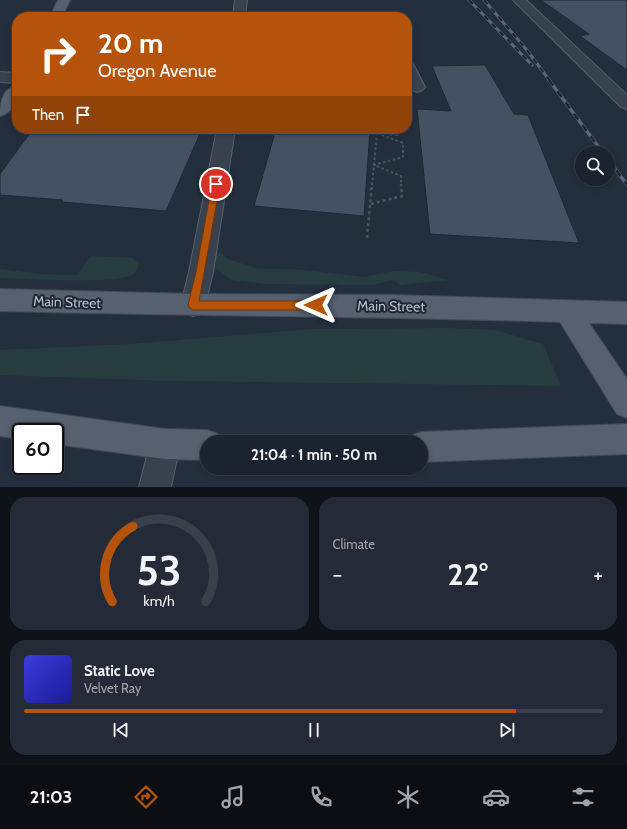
<!DOCTYPE html>
<meta charset="utf-8">
<style>
:root{--surface:#1b232e;--page:#242b36;--text:#f1f3f6;--muted:#a0a4aa;--line:#39404a;--accent:#b45309}
body{margin:0;font-family:Cabin,sans-serif;background:var(--page);color:var(--text);height:100vh;display:flex;flex-direction:column;font-size:15px;white-space:nowrap}
*{box-sizing:border-box;margin:0}
p{font-size:13px;color:var(--muted)}
.icon{flex:none;width:22px;height:22px;fill:none;stroke:currentColor;stroke-width:2;stroke-linecap:round;stroke-linejoin:round}
.map{position:relative;height:487px;overflow:hidden}
.drawer{display:flex;flex-direction:column;gap:10px;padding:10px;background:#0f1319;flex:1}
.drawer>*{flex:none}
.banner{position:absolute;left:12px;top:12px;width:400px;height:122px;border-radius:16px;box-shadow:0 2px 6px #0003,0 0 0 1px var(--line);background:#b45309;color:#fff;overflow:hidden}
.buttons{position:absolute;left:575px;top:146px;display:grid;gap:8px}
.buttons a{display:grid;place-items:center;width:40px;height:40px;border-radius:50%;background:var(--surface);box-shadow:0 2px 6px #0003,0 0 0 1px var(--line);font-size:20px}
.speed{position:absolute;left:12px;top:423px;display:flex;gap:8px;font-size:20px;font-weight:700;text-align:center}
.speed>*{display:grid;place-content:center;width:52px;height:52px;border-radius:50%;background:var(--surface);box-shadow:0 2px 6px #0003,0 0 0 1px var(--line);line-height:1}
.speed .limit{border:2px solid #111;border-radius:6px;background:#fff;color:#111}
.pin{position:absolute;display:grid;place-items:center;width:34px;height:34px;color:#fff;margin:-17px;border:2px solid #fff;border-radius:50%;box-shadow:0 1px 4px #0007}
.me{position:absolute;width:44px;margin:-22px;rotate:270deg;stroke-linejoin:round;filter:drop-shadow(0 0 3px #0008)}
.turn{display:flex;align-items:center;gap:14px;height:84px;padding:0 20px;font-size:18px}
.turn .icon{width:52px;height:52px;stroke-width:2.5}
.turn b{display:block;font-size:28px;line-height:34px}
.then{display:flex;align-items:center;height:38px;padding:0 20px;background:#0003;gap:8px;font-size:15px}
.big{font-size:30px;font-weight:700;line-height:1.1}
.drawer .widget{flex:1;display:flex;flex-direction:column;justify-content:center;gap:6px;min-width:0;padding:0 14px;border-radius:16px;background:var(--page)}
.drawer .dial{align-items:center;gap:0}
.dial svg{height:104px;overflow:visible;fill:none;stroke:var(--line);stroke-width:7;stroke-linecap:round;text-anchor:middle}
.dial text{fill:var(--text);stroke:none}
.song{display:flex;align-items:center;gap:12px}
.cover{width:48px;height:48px;border-radius:6px;background:linear-gradient(135deg,hsl(240 70% 55%),hsl(240 70% 35%))}
.played{height:4px;border-radius:2px;background:linear-gradient(90deg,var(--accent) 85%,var(--line) 85%)}
.keys{display:flex;justify-content:space-around;direction:ltr}
.heat{display:flex;justify-content:space-between;align-items:center;font-size:22px;direction:ltr}
.drawer .tiles{flex:1;display:grid;gap:10px;grid-template-columns:1fr 1fr}
.widget:last-child{grid-column:span 2}
.trip{position:absolute;left:200px;top:435px;width:228px;height:40px;border-radius:20px;background:var(--surface);box-shadow:0 2px 6px #0003,0 0 0 1px var(--line);font-weight:700;line-height:40px;text-align:center}
.menu{display:flex;height:64px;justify-content:space-around;align-items:center;background:#0b0e12;color:var(--muted)}
.menu .icon{width:28px;height:28px}
.menu .active{color:var(--accent)}
.menu b{font-size:18px;color:var(--text)}
.map>svg:first-child{display:block}
</style>
<div class="map">
<svg width="627" height="487" viewBox="0 0 627 487">
<rect width="100%" height="100%" fill="#242f3e"/>
<path fill="#263c3f" d="M211,251L221,253L228,259L256,268L304,270L364,277L393,271L420,272L449,280L400,285L394,280L373,285L266,284L231,280L206,260Z
M94,256L133,258L139,263C138,268 137,272 132,275C119,284 22,279 0,278V269L40,274L77,275L90,257Z
M448,328L495,330L543,344L561,386L168,381L0,375V350L130,344L313,329Z"/>
<path fill="#455162" stroke="#1f2835" d="M541,0H627V70L580,36L589,34Z
M485,65L514,114L528,115L579,243L430,234L417,109L451,111L432,66Z
M33,129H202L166,211L62,202L63,200L0,195V174Z
M276,129H370L364,216L254,206Z"/>
<g fill="none" stroke-linecap="round" stroke-linejoin="round">
<g stroke="#565f6c" stroke-width="2">
<path id="minor" d="M235,0H247L245,17H233Z
M513,0H526L627,95V109L621,107Z
M407,62L412,63L414,66L425,87L422,90L417,92L412,90C405,82 407,72 407,62Z
M0,72L17,73V83L0,82Z
M217,129H235L213,272L205,305L202,313L193,316L184,313L181,305L189,272Z
M165,429L176,433L180,444L171,487H139L150,444L154,433Z"/>
</g>
<g stroke="#414a57" stroke-width="2">
<path id="major" d="M58,0H70L62,17H50Z
M17,85C17,98 15,112 0,116C0,103 2,89 17,85Z
M0,289L193,294L393,295L627,302V324L589,323L627,379V418L617,414L560,322C373,316 187,316 0,311Z
M0,406L165,429L207,430L218,434L221,442H207V460L165,459L55,444V432H21V439L0,436Z
M627,424V454L421,462V442H408L410,436L421,432Z"/>
</g>
<path stroke="#44595c" stroke-width="2" stroke-dasharray="2.5 2.5" stroke-linecap="butt" d="M377,133L403,143V157L374,165L401,176V185
M372,185L377,133L397,135V129"/>
<path stroke="#44595c" stroke-width="2.5" stroke-dasharray="3 3" stroke-linecap="butt" d="M371,204L402,196L401,184
M367,238L372,184"/>
<use href="#minor" fill="#38414e" fill-rule="evenodd"/>
<use href="#major" fill="#56606e" fill-rule="evenodd"/>
<g stroke="#5a6575" stroke-width="3">
<path id="rail-far1" d="M469,0L532,65
M484,0L526,49L550,81"/>
</g>
<g stroke="#5a6575" stroke-width="3.5">
<path id="rail" d="M549,80L603,153
M608,159L627,185"/>
</g>
<use href="#rail-far1" stroke="#1d2633" stroke-width="2" stroke-dasharray="5.5" stroke-linecap="butt"/>
<use href="#rail" stroke="#1d2633" stroke-width="2.5" stroke-dasharray="7" stroke-linecap="butt"/>
</g>
<path fill="#b45309" stroke="#753606" d="M216,181L220,184L199,301H316L320,302L321,305L320,309L316,310H193L190,308L188,305L196,272L212,184Z"/>
<g text-anchor="middle" dominant-baseline="central" stroke-width="4" stroke-linejoin="round" paint-order="stroke">
<g font-size="14" fill="#b4bcc9" stroke="#1d2633">
<text transform="translate(67 302) rotate(2)">Main Street</text>
<text transform="translate(391 306) rotate(1)">Main Street</text>
</g>
</g>
</svg>
<div class="buttons">
<a><svg class="icon" aria-label="search" viewBox="0 0 24 24"><circle cx="10" cy="10" r="6"/><path d="M15 15l6 6"/></svg></a>
</div>
<div class="speed"><div class="limit">60</div></div>
<div class="pin" style="left:216px;top:184px;background:#d93025"><svg class="icon" aria-label="arrive" viewBox="0 0 24 24"><path d="M6 21V4h12l-3 4 3 4H6"/></svg></div>
<svg class="me" style="left:316px;top:305px" viewBox="-20 -20 40 40"><path d="M0-17L14 15 0 8-14 15z" fill="#b45309" stroke="#fff" stroke-width="4"/></svg>
<div class="trip">21:04 · 1 min · 50 m</div>
<div class="banner">
<div class="turn"><svg class="icon" aria-label="right" viewBox="0 0 24 24"><path d="M7 20v-9h11M14 6l5 5-5 5"/></svg><div><b>20 m</b>Oregon Avenue</div></div>
<div class="then">Then<svg class="icon" aria-label="arrive" viewBox="0 0 24 24"><path d="M6 21V4h12l-3 4 3 4H6"/></svg></div>
</div>
</div>
<section class="drawer">
<div class="tiles">
<div class="widget dial"><svg viewBox="0 0 100 80">
<path d="M14 69A42 42 0 1 1 86 69"/>
<path d="M14 69A42 42 0 0 1 30 11" stroke="#b45309"/>
<text x="50" y="56" font-size="32" font-weight="700">53</text>
<text x="50" y="72" font-size="11">km/h</text>
</svg></div>
<div class="widget"><p>Climate</p>
<div class="heat"><a>−</a><b class="big">22°</b><a>+</a></div>
</div>
<div class="widget">
<div class="song"><i class="cover"></i><div><b>Static Love</b><p>Velvet Ray</p></div></div>
<div class="played"></div>
<div class="keys"><svg class="icon" aria-label="previous" viewBox="0 0 24 24"><path d="M18 5L8 12l10 7zM5 5v14"/></svg><svg class="icon" aria-label="pause" viewBox="0 0 24 24"><path d="M8 5v14M16 5v14"/></svg><svg class="icon" aria-label="next" viewBox="0 0 24 24"><path d="M6 5l10 7-10 7zM19 5v14"/></svg></div>
</div>
</div>
</section>
<nav class="menu">
<b>21:03</b>
<svg class="icon active" aria-label="directions" viewBox="0 0 24 24"><path d="M12 3l9 9-9 9-9-9zM9 14v-3h6M13 9l2 2-2 2"/></svg>
<svg class="icon" aria-label="music" viewBox="0 0 24 24"><path d="M9 18V5l10-2v13"/><circle cx="6" cy="18" r="3"/><circle cx="16" cy="16" r="3"/></svg>
<svg class="icon" aria-label="phone" viewBox="0 0 24 24"><path d="M5 4h4l2 5-3 2q2 4 5 5l2-3 5 2v4C11 20 4 13 5 4z"/></svg>
<svg class="icon" aria-label="climate" viewBox="0 0 24 24"><path d="M12 3v18M4 7l16 10M4 17L20 7"/></svg>
<svg class="icon" aria-label="car" viewBox="0 0 24 24"><path d="M5 17H2v-5l4-1 3-4h7l3 4 3 1v5h-3M9 17h6M6 11h13"/><circle cx="7" cy="17" r="2"/><circle cx="17" cy="17" r="2"/></svg>
<svg class="icon" aria-label="filters" viewBox="0 0 24 24"><path d="M4 7h16M4 17h16"/><circle cx="9" cy="7" r="2"/><circle cx="15" cy="17" r="2"/></svg>
</nav>
